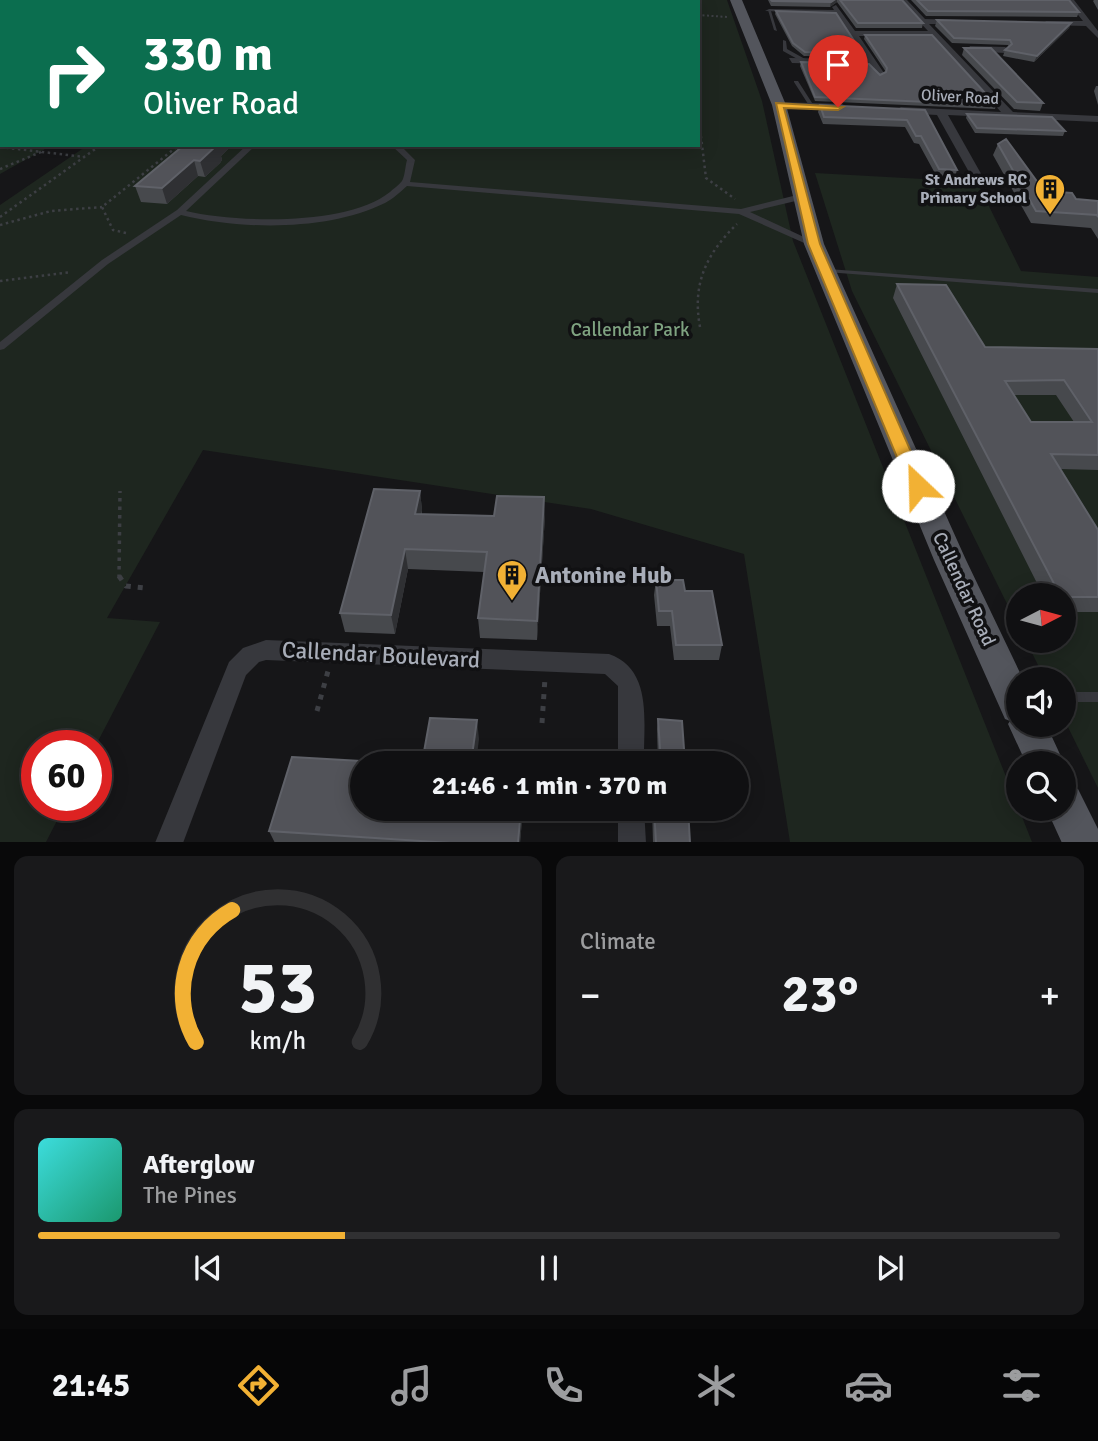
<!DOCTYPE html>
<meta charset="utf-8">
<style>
:root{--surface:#101012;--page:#19191b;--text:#f1f3f6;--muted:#9c9d9f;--line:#303032;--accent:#f2b134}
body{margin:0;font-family:Signika,sans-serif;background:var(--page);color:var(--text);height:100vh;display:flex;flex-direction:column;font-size:26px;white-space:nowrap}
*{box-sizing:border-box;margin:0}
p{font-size:23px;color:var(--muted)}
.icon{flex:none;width:38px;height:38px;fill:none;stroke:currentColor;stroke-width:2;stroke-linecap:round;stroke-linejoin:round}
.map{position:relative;height:842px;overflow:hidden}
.side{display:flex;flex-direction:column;gap:14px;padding:14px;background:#09090a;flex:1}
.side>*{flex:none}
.banner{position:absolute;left:0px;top:0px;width:700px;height:147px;box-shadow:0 4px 18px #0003,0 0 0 2px var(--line);background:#0b6e4f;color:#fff;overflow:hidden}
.needle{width:46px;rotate:84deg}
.fabs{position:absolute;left:1006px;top:583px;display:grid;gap:14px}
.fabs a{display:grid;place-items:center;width:70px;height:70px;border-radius:50%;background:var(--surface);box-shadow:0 4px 18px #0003,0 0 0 2px var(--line);font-size:35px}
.speed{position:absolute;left:21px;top:730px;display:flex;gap:14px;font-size:35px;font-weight:700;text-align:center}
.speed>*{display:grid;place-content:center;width:91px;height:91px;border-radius:50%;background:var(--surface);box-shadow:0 4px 18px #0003,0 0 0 2px var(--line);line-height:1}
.speed .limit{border:10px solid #d22;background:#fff;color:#111}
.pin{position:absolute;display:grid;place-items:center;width:60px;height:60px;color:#fff;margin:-72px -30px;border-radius:50% 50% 50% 0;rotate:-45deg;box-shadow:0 0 7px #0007}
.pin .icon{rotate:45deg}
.me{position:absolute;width:77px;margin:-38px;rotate:336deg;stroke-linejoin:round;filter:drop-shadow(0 0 5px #0008)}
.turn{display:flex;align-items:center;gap:24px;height:147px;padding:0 28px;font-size:32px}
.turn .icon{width:91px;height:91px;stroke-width:2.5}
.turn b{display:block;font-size:49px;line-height:60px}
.big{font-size:52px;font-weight:800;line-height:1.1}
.side .card{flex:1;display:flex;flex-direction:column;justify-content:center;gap:10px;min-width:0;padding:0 24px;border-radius:14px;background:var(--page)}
.side .dial{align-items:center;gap:0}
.dial svg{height:182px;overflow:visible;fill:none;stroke:var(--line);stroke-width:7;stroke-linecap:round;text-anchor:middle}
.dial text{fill:var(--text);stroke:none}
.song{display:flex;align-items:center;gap:21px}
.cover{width:84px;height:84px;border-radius:10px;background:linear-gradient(135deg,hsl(180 70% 55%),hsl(160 70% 35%))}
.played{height:7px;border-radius:4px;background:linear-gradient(90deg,var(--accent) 30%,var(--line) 30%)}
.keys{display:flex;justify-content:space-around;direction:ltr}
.heat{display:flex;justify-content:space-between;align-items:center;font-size:38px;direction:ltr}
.side .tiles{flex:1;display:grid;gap:14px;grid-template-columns:1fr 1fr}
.card:last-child{grid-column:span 2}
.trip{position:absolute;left:350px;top:751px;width:399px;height:70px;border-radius:35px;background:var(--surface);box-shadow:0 4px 18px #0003,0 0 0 2px var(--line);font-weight:800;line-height:70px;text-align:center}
.tabs{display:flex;height:112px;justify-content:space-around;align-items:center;background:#060607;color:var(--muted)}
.tabs .icon{width:49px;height:49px}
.tabs .active{color:var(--accent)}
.tabs b{font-size:32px;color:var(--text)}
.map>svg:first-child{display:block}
</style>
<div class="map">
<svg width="1098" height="843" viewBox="0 0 1098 843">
<rect width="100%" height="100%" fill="#161618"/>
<path fill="#1e261f" d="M0,0H727L762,101L793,241L1032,842H790L744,554L591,509L203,450L107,618L160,622L96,745L37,746V805H65L46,842H0V205L88,145H698V2H2V145H52L0,174Z
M815,173L977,182L1021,271L1098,277V788L1064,719V679H1045L1026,641L1064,640V595H1018V626L852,291Z"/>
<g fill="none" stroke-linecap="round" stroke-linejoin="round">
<path stroke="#3d3f44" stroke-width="2" stroke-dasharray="2 2.5" stroke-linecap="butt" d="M318,2L321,0
M698,15L728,17"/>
<path stroke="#3d3f44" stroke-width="2.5" stroke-dasharray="2.5 3.5" stroke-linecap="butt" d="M698,112L706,178L735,199
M0,147L85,157
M0,169L41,152L44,145
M0,217L101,145
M0,225L51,211L102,207
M126,233L113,230L102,207L179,145
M0,281L71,272
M700,327C692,284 706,254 737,224"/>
<path stroke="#3d3f44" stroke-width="3.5" stroke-dasharray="3.5 5" stroke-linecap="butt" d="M119,578L120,491"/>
<path stroke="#3d3f44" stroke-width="5" stroke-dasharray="5 7" stroke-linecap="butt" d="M119,576L126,586L145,588
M317,711L328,671
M542,723L545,678"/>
<path fill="#37383d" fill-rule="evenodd" d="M768,10L771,11L777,31L774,30Z
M783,40L786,41L787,49L805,59V61H801L783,51Z
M794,81H798L814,106V107H810L794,82Z
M828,269L1098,289V293L826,272V270Z
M1064,692H1098V702H1064Z"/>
<path fill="#37383d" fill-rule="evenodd" d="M292,0H298L291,2Z
M247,145H256L186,211C237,223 348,226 390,192C393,189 399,185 402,181C405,176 405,167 407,160L391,145H400L415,160L410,182L741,209L801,194L804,195V199L750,212L819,244L814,247L811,246L739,214L407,186C400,192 393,199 385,203C328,231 242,230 181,215L108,264L4,349L0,350V342L102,260L177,210Z"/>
<path fill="#37383d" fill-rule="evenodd" d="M466,0H472L473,2H465Z
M516,0H524V2H516Z
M899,0H907L925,19L962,20L959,24H929L1013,112L1098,116V122L948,115L984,179L974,181L937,115L901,113L896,110L901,107L1001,112L932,36H859L884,73L879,76L869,65L792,63L789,58L866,59L837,14L765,11L769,9L834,10L832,7L836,5L855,31H928Z
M1066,0H1074L1098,31V38L1086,26L1043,25L1046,21H1083Z
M970,46L1005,47L1009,50L1005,53L967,51Z
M779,102L842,104L847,107L842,110L775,107L774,105Z
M266,640L609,654C654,670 643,724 644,763H618V686L605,674L266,660L259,662L246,675L183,843H155L229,662L243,648Z
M618,808H644L646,843H618Z"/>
<path fill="#53555c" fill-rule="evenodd" d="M730,0H742L786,105L824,244L966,560L1023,679H1018V724H1046L1064,763V764L1026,763L1008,724L1010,721L1005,719L934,560L804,244L772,105Z
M1064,783L1078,789L1098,829V843H1062L1046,808H1064Z"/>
</g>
<path fill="#47494d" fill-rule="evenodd" d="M768,0H902L923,23L922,28H856L837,2L830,7L771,6Z
M911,0H1069L1079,12L1077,17L926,16Z
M1094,0H1098V10L1093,1Z
M776,11L862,53L861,56H804L792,46L775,14Z
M937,20L1071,23L1069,28L1034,62L1003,56L1005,50L1009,47L1008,45L952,43L935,26Z
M865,35L996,105L995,109L815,101L800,66L801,62L880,75L886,72L864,39Z
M964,48L1043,103L1040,111L1014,109L962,55Z
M1096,86H1098V105L1094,91Z
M820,105L925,110L957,170L955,177H937L919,144L914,143L905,127L823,124L818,112Z
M967,114L1065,131L1063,136L975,133L966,118Z
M998,144L1044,191L1076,199L1098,201V239L1091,228L1031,223L993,155Z
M184,145H232L221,156L222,160L220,163L205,177L198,176L167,204L141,202L135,186Z
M897,284L985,347L1098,349V470L1060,469L1098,530V612H1064V595H1043L893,298ZM1014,395H1056L1074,422H1031Z
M420,491L422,510V514L545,516L537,640L480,638L478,618L484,572L408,569L395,634L345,632L340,613Z
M656,580L685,591L722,645L719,660H674L670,626H657L654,595Z
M658,719L685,763H658L657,729Z
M362,808H523L520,843H275L269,831Z
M652,808H688L690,843H653Z"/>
<path fill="#2f3033" d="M834,0H837V2L830,7L831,2Z
M1071,23L1069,28L1034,62L1037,56Z
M213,145H232L221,156L222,160L220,163L205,177L200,161Z
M194,160L198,176L167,204L162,188Z
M420,491L422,510L418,533L415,514Z
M544,497L545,516L537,640V621Z
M405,549L408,569L395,634L391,615Z
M477,720L479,739L476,763H471Z
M521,808H523L520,843H518Z"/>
<path fill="#525359" stroke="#5f6168" stroke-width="2" fill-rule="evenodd" d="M536,0H580L581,2H536Z
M771,0H834L831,2L772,1Z
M840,0H902L923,23H858Z
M917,0H1069L1079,12L928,11Z
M776,11L836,13L862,53L805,52L793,43Z
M937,20L1071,23L1037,56L1005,50L1012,44L1010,40L954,38Z
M865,35H932L996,105L815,97L801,62L869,64L880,75L886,72L887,68Z
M964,48H991L1043,103L1017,102Z
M820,105L925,110L957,170L939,169L921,136H916L907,120L824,117Z
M967,114L1052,117L1065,131L977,128Z
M1006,139L1044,191L1072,193L1076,199L1098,201V217L1097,215L1036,211L998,144Z
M184,145H217L200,161L194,160L162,188L135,186Z
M897,284L946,285L985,347L1098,349V455L1051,454L1098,530V597H1064V595H1060ZM1064,380L1092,422H1031L1005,381Z
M374,489L420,491L415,514L494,516L497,496L544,497L537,621L478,618L487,552L405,549L391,615L340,613Z
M656,580H683L685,591H712L722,645H676L672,611H659Z
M430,718L477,720L471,763H422Z
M658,719L682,721L685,763H661Z
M292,757L396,763H362V808H521L518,843H451L269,831Z
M654,808H688L690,843H656Z"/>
<path fill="#f2b134" stroke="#9d7322" stroke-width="2" d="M776,103L843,107L838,110L784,108L820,244L926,486L924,491L918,493L909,486L808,244Z"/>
<defs>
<g id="building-pin" transform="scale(1.575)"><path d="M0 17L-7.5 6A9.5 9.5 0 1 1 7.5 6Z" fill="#f2b134" stroke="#111113"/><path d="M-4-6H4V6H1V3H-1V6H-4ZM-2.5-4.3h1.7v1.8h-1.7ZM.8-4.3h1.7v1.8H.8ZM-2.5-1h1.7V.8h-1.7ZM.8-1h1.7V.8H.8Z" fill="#111"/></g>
</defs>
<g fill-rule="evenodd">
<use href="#building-pin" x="1050" y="189"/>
<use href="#building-pin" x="512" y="575"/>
</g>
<g text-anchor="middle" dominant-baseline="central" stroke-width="7" stroke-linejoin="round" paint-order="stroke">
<g font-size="16" fill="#a8adb8" stroke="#111113">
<text transform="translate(960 97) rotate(3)">Oliver Road</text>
</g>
<g font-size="16" font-weight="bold" fill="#a8adb8" stroke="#111113" text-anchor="end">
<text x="1027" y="180">St Andrews RC<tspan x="1027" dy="18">Primary School</tspan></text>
</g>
<g font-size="19" fill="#7fa381" stroke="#111113">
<text x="630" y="330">Callendar Park</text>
</g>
<g font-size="19" fill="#a8adb8" stroke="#111113">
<text transform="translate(964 589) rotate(65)">Callendar Road</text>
</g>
<g font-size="23" font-weight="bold" fill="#a8adb8" stroke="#111113" text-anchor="start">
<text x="535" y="575">Antonine Hub</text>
</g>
<g font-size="23" fill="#a8adb8" stroke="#111113">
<text transform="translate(381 655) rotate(3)">Callendar Boulevard</text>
</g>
</g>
</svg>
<div class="fabs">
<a><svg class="needle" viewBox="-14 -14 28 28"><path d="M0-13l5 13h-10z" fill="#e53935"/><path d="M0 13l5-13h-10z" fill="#9c9d9f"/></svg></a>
<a><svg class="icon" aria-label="sound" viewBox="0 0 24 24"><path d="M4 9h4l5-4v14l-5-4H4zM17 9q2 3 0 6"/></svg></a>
<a><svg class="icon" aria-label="search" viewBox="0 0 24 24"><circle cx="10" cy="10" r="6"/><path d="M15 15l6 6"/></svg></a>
</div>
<div class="speed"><div class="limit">60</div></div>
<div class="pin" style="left:838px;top:107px;background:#d93025"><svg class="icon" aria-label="arrive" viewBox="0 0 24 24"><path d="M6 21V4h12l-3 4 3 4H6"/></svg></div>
<svg class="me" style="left:918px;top:486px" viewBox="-20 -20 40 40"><circle r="19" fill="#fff"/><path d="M0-13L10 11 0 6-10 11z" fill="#f2b134"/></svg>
<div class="trip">21:46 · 1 min · 370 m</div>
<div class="banner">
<div class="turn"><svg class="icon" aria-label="right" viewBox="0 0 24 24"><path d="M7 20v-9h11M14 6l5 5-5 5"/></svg><div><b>330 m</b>Oliver Road</div></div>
</div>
</div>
<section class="side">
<div class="tiles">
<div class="card dial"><svg viewBox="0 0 100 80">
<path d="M14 69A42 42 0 1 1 86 69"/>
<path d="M14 69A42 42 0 0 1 30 11" stroke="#f2b134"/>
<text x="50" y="56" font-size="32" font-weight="700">53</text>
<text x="50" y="72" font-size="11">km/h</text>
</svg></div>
<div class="card"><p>Climate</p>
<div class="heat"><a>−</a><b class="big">23°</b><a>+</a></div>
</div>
<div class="card">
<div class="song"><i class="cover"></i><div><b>Afterglow</b><p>The Pines</p></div></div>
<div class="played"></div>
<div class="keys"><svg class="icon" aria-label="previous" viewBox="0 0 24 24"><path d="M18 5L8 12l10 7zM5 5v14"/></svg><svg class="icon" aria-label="pause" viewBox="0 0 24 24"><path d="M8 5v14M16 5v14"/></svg><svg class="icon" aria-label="next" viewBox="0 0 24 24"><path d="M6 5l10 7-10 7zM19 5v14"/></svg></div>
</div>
</div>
</section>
<nav class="tabs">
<b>21:45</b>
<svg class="icon active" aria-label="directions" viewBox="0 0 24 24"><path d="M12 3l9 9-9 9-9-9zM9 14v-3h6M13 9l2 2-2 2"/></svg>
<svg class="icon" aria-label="music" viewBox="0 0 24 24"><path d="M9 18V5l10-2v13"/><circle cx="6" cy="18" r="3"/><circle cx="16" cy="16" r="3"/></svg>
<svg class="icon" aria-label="phone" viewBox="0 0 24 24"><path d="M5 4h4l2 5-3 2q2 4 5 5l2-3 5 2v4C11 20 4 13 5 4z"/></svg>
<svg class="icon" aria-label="climate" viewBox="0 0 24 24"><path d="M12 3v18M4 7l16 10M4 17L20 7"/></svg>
<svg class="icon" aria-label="car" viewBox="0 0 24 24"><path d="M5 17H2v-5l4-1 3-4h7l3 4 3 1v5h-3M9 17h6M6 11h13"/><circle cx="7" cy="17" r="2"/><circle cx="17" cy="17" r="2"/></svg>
<svg class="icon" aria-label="filters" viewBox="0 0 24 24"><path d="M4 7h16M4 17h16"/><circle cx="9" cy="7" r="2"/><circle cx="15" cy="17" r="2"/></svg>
</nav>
